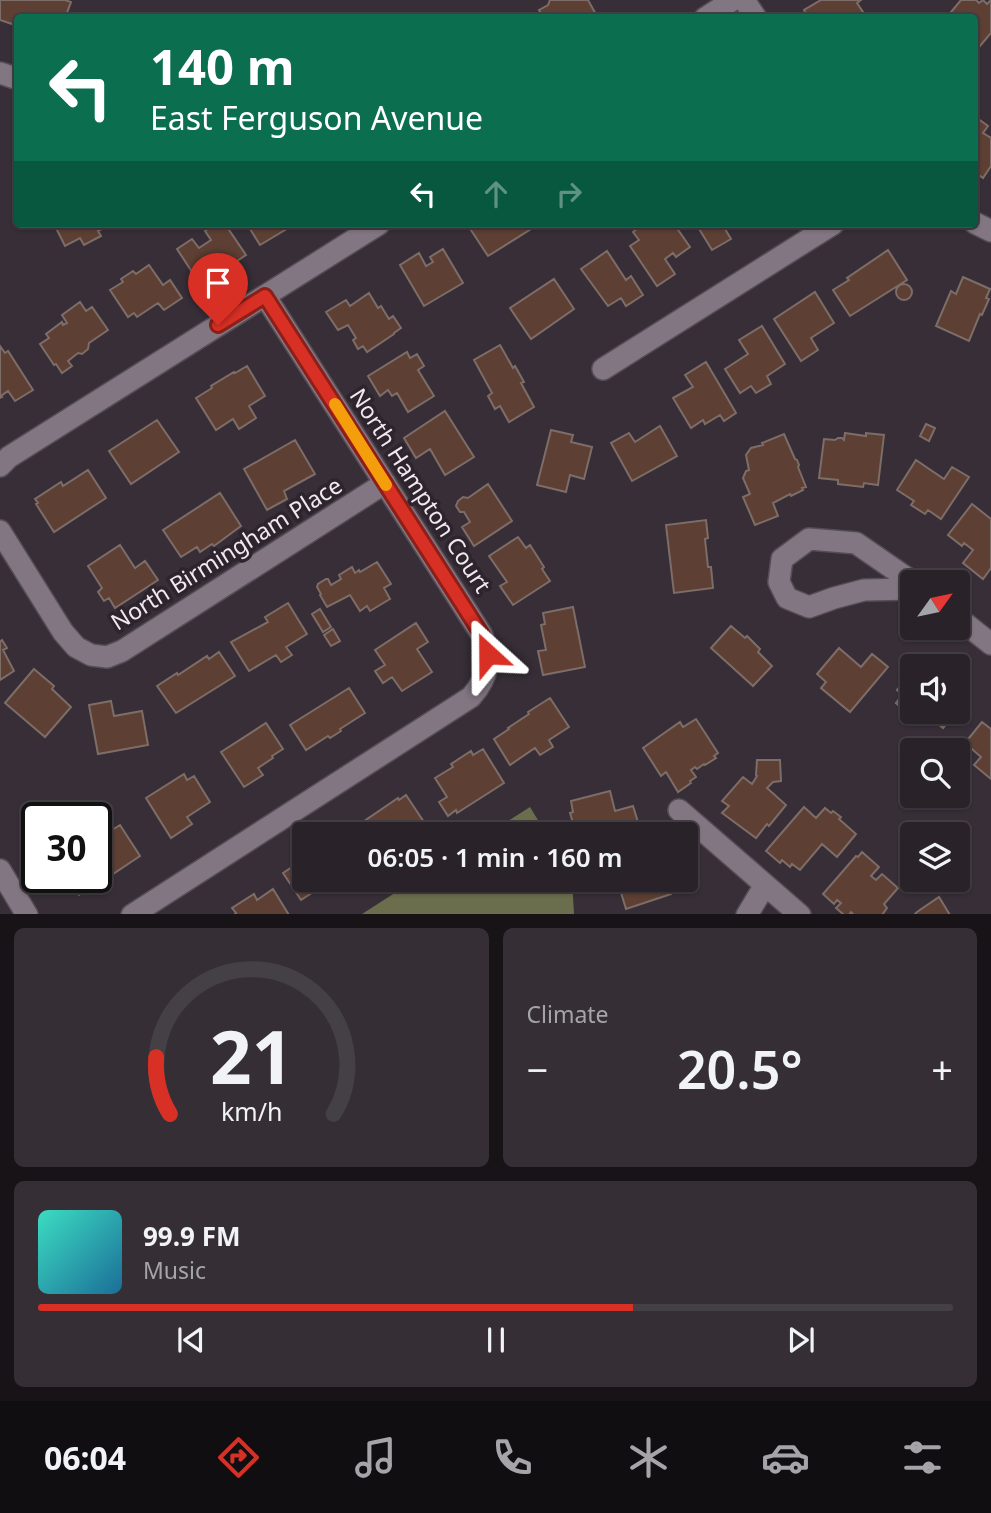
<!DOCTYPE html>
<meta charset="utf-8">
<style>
:root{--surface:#292229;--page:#352f35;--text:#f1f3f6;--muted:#a5a4a8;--line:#453f46;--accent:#d93025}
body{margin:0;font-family:"Noto Sans",sans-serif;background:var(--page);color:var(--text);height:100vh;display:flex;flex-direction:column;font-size:26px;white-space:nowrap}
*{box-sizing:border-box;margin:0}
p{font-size:23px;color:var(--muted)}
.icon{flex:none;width:38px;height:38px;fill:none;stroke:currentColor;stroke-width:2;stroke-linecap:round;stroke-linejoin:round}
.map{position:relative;height:914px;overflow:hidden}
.sheet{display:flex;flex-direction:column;gap:14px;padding:14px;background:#171317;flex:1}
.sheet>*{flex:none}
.guide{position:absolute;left:14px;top:14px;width:964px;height:214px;border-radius:7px;box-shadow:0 2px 5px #0004,0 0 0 2px var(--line);background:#0b6e4f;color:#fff;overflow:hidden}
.needle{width:46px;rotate:57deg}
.buttons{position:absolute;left:900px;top:570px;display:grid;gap:14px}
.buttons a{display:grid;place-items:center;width:70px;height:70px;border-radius:7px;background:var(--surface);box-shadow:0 2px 5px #0004,0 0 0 2px var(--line);font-size:35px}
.speed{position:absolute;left:21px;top:802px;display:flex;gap:14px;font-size:35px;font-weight:700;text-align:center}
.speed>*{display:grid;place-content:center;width:91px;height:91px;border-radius:50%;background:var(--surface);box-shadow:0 2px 5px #0004,0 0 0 2px var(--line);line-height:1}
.speed .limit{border:4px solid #111;border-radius:10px;background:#fff;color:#111}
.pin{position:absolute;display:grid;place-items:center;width:60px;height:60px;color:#fff;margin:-72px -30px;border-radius:50% 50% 50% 0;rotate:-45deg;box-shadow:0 0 7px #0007}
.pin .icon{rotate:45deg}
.me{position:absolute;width:77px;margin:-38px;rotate:336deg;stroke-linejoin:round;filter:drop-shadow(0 0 5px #0008)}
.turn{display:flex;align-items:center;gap:24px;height:147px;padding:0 21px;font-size:32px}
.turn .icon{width:91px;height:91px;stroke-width:2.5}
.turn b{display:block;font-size:49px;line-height:60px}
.lanes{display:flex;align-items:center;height:66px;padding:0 21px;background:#0003;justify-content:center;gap:35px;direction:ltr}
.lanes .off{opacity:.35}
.big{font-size:52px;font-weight:600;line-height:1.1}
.sheet .card{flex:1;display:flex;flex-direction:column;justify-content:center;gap:10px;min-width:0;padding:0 24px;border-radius:10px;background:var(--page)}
.sheet .dial{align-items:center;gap:0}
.dial svg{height:182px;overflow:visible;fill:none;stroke:var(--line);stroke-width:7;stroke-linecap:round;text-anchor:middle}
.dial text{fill:var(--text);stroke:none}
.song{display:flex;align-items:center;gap:21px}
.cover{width:84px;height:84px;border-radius:10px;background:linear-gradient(135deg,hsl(170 70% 55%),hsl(200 70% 35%))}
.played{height:7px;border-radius:4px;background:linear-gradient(90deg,var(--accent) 65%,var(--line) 65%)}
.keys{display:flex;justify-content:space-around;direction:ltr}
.heat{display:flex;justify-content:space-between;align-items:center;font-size:38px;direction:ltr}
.sheet .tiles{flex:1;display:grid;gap:14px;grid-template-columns:1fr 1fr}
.card:last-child{grid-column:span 2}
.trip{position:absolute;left:292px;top:822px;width:406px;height:70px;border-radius:7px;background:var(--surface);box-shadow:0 2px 5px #0004,0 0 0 2px var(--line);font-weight:600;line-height:70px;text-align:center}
.tab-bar{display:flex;height:112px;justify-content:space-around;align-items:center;background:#100e10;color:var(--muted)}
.tab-bar .icon{width:49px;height:49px}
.tab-bar .current{color:var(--accent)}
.tab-bar b{font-size:32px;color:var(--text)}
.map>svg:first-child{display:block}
</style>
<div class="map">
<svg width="991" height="915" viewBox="0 0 991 915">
<rect width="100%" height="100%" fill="#372e37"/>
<path fill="#6b6e4d" d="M530,807L547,835H486Z
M415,880H572L574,914H362Z"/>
<path fill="#5e3f33" stroke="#7d6d68" stroke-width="2" d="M0,0H65L71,2L65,18H18V26L0,20Z
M550,0H588L598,18H544L539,10L548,5Z
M821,0H861L857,3L867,18H808L804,10Z
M961,0H976L979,3L983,0L987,4L991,0V33L975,52V18H946Z
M977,118L988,126L983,133L991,138V166L983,178L975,172V121Z
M54,224H111L98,231L101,236L84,245L80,238L65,246Z
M216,224H225L246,255L228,267L221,257L211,264L217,273L200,284L177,249L192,239L199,248L211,240L205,231Z
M247,224H295L260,245Z
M467,224H535L536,226L488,256Z
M644,224H674L690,247L676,257L673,253L665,259L675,274L657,286L630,246L639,240L633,232Z
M696,224H722L731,239L712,250Z
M443,249L463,283L424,306L400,265L419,253L426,266L433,262L430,257Z
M888,250L907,280L850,316L833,290L849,280L847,278Z
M607,251L626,280L631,276L643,295L626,306L621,298L608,306L581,269Z
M149,265L163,285L170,280L182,298L164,310L158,303L137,317L134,313L128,317L110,290L123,282L121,279L133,271L136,274Z
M963,277L990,289L986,298L989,299L982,315L980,314L969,341L936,326L951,291L956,294Z
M554,279L574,309L531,339L510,308Z
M896 292a8 8 0 1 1 16 0a8 8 0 1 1-16 0Z
M815,292L834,323L811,338L818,350L801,361L774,319Z
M369,293L378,308L381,306L389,319L393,316L401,328L394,333V334L367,352L363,346L358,349L353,340L356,338L348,325L338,330L326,312L346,300L350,306Z
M80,302L86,311L92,307L108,330L89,343L88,349L82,354L78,353L68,361L72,366L62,373L56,364L54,365L40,344L49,338L46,334L62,322L63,325L67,323L62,315Z
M762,326L785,364L767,376L771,384L756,393L751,386L740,393L725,369L748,354L739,340Z
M500,345L513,368L515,366L524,382L521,383L534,407L509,422L500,406L495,409L488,396L492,393L474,360Z
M0,346L5,353L8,351L33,390L15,401L8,391L1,396L2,397L0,398Z
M407,352L410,358L417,354L424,366L418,370L434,396L408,412L397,393L392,396L388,390L380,396L368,376Z
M706,362L736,413L724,421L720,415L705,424L703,420L691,428L673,398L693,387L685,375Z
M247,366L265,396L249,406L256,418L239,429L233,419L216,430L196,398L212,388L211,386L234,372L235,373Z
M445,411L474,457L445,475L430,449L416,458L404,438Z
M157,420L179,452L131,484L109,451Z
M926,424L935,428L929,441L920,436Z
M660,426L677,456L632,481L611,443L629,433L635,442Z
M551,430L573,435L571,442L592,447L584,479L570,475L566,492L537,485Z
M845,433L866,436V433L884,435L878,485L864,483L863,487L838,484V480L819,478L824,439L835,440L838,438H842L844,440Z
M784,434L795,459L797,460L799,465L798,467L806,487L802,488L803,490L791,496L790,494L773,503L778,516L755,525L743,497L750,494L743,478L746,471L749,470L746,455L751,448L763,445L762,443Z
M295,440L315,474L284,491L287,499L267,510L244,469Z
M916,460L944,479L952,467L969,477L941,519L928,510L925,514L911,505L914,501L897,490Z
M88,470L106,498L54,532L36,504L38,503L35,499L61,482L63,486Z
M488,484L512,521L474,546L462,527L470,522L464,512H460L456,506L458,501L463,497L468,498Z
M220,493L241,526L214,546L212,544L200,552L197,547L181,557L163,530Z
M972,504L991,519V568L983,579L963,563L973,550L964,543L962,546L948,535Z
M706,520L708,538L705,539L708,567H711L713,588L674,593L666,525Z
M518,537L526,548L530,545L544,567L542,569L550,581L513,605L500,586L507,582L489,556Z
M120,545L135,568L145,561L158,580L115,608L109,598L104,601L98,592L102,588L88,566Z
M377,562L391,584L384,588L390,599L370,611L367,606L360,611L350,595L327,607L320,595L321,594L317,587L318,584L326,579H328L331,585L341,579L339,575L352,567L355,573L359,570L360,572Z
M288,603L307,634L286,647L292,655L281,662L276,655L249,671L231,642L268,622L265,617Z
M573,607L585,667L543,675L538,651L546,650L541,625L545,624L543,613Z
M320,609L331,627L323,632L312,614Z
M416,623L428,642L417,649L432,672L402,691L392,677L383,683L375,671L385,665L375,650Z
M731,626L745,638L747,636L760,649L758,652L772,666L753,686L711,648Z
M333,629L340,641L331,646L324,635Z
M2,640L7,648L3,650L14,671L0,680V642Z
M839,648L861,667L872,654L888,667L850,712L821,688L826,682L817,674Z
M219,652L235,676L176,713L157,686L177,673L178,675L207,656L209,659Z
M34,669L54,686L52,689L71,707L45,737L5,703Z
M912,672V712H917L913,717L896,703L902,695L897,690Z
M349,688L365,713L340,729L341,731L330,738L328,736L306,750L290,725Z
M550,698L569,727L549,740L553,747L540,755L535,748L510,765L494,739L509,729L508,728L529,714L528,712Z
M111,701L114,716L142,711L148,745L98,754L89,705Z
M924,712H956L943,728Z
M696,719L718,753L714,756L716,758L705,765L704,764L697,769L695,767L691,770L696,777L690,781L691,783L678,792L666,772L661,776L643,748L680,722L683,727Z
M982,722L991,729V779L974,765L981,757L965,743Z
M266,723L283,749L272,756L273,758L258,768L263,775L244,787L221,752Z
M483,749L504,783L457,813L456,810L448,816L439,802L447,797L435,778L453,767L451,764L471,751L473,755Z
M757,760H780L781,781L773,782L767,788L786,805L769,826L767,824L756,838L722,813L729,806L722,801L743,777L752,784L757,776L756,775Z
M184,774L187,780L194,776L210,802L187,817L192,824L171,838L146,798Z
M610,791L615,811L633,806L642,835H579V832L576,833L570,813L573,812L571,801Z
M406,795L426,825L415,832L417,835H359L354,828L398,798L399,800Z
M804,807L816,818L825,808L831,813L833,811L841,817L839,819L856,834L837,857L822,844L800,870L792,864L790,867L782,860L780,863L766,851Z
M120,825L140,856L110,876L106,870L96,876V840Z
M862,852L879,867L871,876L876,880L882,874L898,888L884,904L887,908L882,915H854L851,912L849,915H844L836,908L841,903L837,900L834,904L823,894L856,856L858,857Z
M304,859V880H336L330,884L329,882L301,900L283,873Z
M67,877H96H95L98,883L79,895Z
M629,880H667L671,894L626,909L619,886L629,883Z
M273,889L289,915H234L236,913L232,908L254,894L257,900Z
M939,897L950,915H914L917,912Z"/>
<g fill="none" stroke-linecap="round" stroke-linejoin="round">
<g stroke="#554d55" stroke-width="24">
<path id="minor" d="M744,0L756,18
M705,18L733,0
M0,73L18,79
M975,223L991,231
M603,369L833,224
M0,466L9,457L379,224
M0,531L63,632L76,647L91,655L107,657L122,651L385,483
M912,589L864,590L834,598L809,607L787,598L779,582L782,559L809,539L856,543L914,583
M957,617L991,644
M679,810L800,915
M0,870L27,915
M132,915L471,697C490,675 490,662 482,635L265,296
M747,915L765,885"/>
</g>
<use href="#minor" stroke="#827682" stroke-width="21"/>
</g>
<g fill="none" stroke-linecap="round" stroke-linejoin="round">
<g stroke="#8d1f18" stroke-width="18">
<path id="route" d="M218,325L265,296L482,635L488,654"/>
</g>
<use href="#route" stroke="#d93025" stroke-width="12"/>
<path stroke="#f59e0b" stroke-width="12" d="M335,404L386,485"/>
</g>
<g text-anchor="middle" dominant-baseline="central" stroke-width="7" stroke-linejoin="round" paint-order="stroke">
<g font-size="23" fill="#f0eaf0" stroke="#2d242d">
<text transform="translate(421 490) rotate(57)">North Hampton Court</text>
<text transform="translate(226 553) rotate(-32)">North Birmingham Place</text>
</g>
</g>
</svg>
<div class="buttons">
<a><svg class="needle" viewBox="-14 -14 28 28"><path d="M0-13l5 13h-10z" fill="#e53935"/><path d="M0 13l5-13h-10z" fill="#a5a4a8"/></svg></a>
<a><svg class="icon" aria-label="sound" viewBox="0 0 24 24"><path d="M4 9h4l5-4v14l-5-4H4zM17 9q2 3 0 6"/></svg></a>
<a><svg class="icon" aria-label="search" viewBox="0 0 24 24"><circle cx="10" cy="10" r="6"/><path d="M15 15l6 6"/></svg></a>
<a><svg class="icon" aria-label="layers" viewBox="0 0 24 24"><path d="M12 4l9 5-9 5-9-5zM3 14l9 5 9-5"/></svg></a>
</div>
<div class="speed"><div class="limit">30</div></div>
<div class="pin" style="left:218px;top:325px;background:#d93025"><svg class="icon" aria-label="arrive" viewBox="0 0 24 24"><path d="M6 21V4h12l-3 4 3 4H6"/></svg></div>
<svg class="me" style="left:488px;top:654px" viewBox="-20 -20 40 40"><path d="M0-17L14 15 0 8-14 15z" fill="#d93025" stroke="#fff" stroke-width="4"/></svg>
<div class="trip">06:05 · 1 min · 160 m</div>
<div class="guide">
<div class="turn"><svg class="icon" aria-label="left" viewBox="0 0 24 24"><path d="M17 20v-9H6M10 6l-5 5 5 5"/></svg><div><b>140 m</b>East Ferguson Avenue</div></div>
<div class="lanes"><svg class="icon" aria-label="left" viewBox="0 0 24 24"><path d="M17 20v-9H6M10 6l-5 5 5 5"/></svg><svg class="icon off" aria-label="ahead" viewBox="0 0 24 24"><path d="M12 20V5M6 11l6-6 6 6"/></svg><svg class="icon off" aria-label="right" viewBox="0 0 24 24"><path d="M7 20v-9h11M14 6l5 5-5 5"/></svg></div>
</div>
</div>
<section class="sheet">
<div class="tiles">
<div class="card dial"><svg viewBox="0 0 100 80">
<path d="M14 69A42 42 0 1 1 86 69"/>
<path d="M14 69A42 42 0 0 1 8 44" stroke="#d93025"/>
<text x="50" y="56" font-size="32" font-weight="700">21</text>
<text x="50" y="72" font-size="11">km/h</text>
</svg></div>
<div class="card"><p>Climate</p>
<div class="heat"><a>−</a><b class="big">20.5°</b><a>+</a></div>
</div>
<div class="card">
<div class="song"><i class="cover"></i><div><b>99.9 FM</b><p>Music</p></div></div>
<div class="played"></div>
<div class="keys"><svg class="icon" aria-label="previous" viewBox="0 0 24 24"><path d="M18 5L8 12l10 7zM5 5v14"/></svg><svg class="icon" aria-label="pause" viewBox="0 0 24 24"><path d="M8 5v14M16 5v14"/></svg><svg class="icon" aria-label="next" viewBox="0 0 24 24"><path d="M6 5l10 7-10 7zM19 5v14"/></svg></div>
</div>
</div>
</section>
<nav class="tab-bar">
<b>06:04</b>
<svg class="icon current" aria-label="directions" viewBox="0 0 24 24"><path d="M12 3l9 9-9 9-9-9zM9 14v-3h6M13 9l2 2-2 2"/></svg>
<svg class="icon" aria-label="music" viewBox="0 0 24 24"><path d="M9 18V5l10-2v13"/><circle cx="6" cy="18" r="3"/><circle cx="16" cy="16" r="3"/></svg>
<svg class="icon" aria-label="phone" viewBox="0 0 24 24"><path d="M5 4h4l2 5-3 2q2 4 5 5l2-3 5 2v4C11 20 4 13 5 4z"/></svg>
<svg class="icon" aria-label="climate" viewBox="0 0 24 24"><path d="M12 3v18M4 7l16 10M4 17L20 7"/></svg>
<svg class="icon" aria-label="car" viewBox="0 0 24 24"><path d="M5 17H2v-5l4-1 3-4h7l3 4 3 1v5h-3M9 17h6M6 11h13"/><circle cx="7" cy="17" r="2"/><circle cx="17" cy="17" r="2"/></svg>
<svg class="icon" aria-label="filters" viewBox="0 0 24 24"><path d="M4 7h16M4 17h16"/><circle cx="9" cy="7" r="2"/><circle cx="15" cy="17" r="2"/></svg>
</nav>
